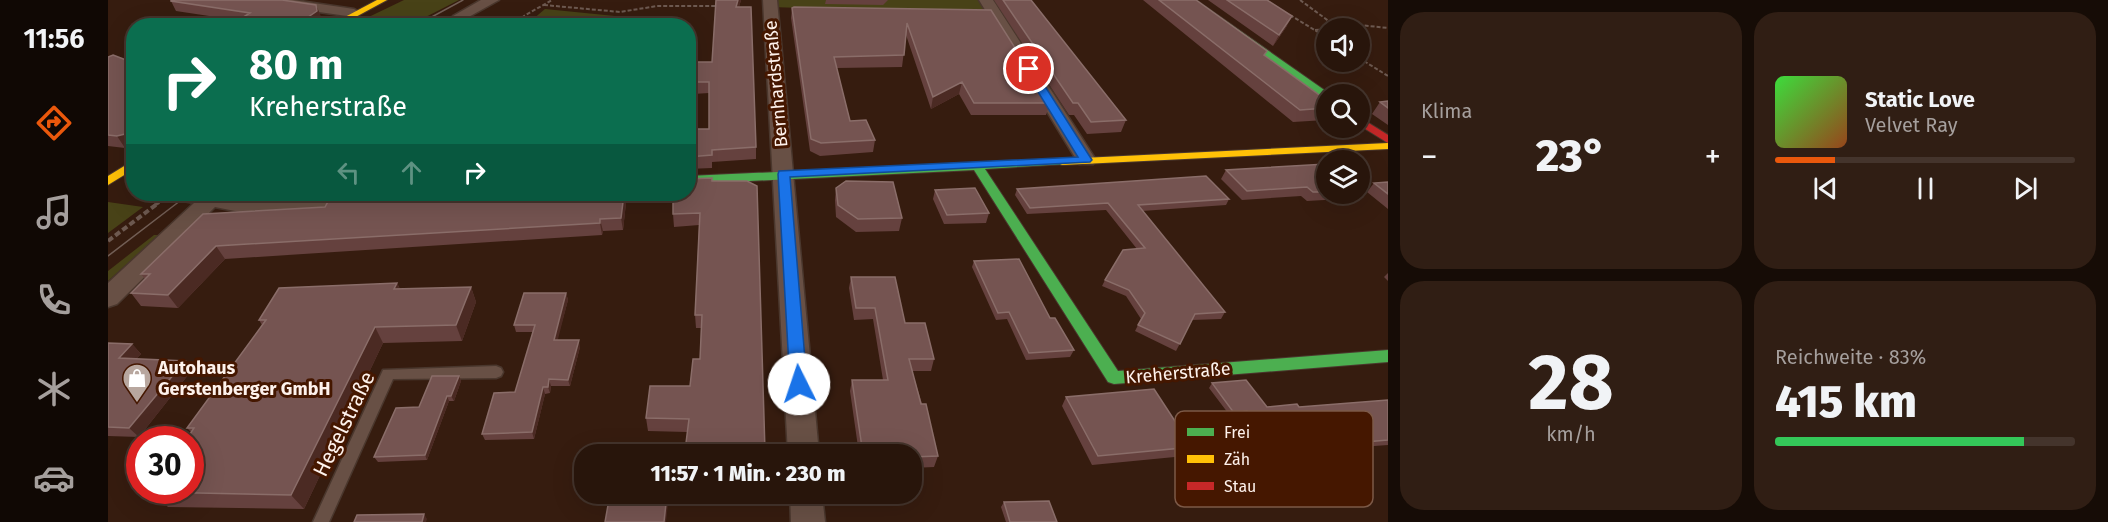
<!DOCTYPE html>
<html lang="de">
<meta charset="utf-8">
<style>
:root{--surface:#28150b;--page:#301e14;--text:#f1f3f6;--muted:#a59f9d;--line:#44342c;--accent:#ea580c}
body{margin:0;font-family:"Fira Sans",sans-serif;background:var(--page);color:var(--text);height:100vh;display:flex;flex-direction:column;font-size:22px;white-space:nowrap}
*{box-sizing:border-box;margin:0}
p{font-size:20px;color:var(--muted)}
.icon{flex:none;width:33px;height:33px;fill:none;stroke:currentColor;stroke-width:2;stroke-linecap:round;stroke-linejoin:round}
.map{position:relative;flex:1;overflow:hidden}
.sheet{display:flex;flex-direction:column;gap:12px;padding:12px;background:#160c06;width:720px}
.sheet>*{flex:none}
.guide{position:absolute;left:18px;top:18px;width:570px;height:183px;border-radius:24px;box-shadow:0 6px 24px #0002,0 0 0 2px var(--line);background:#0b6e4f;color:#fff;overflow:hidden}
.tools{position:absolute;left:1208px;top:18px;display:grid;gap:12px}
.tools a{display:grid;place-items:center;width:54px;height:54px;border-radius:50%;background:var(--surface);box-shadow:0 6px 24px #0002,0 0 0 2px var(--line);font-size:30px}
.speed{position:absolute;left:18px;top:426px;display:flex;gap:12px;font-size:30px;font-weight:700;text-align:center}
.speed>*{display:grid;place-content:center;width:78px;height:78px;border-radius:50%;background:var(--surface);box-shadow:0 6px 24px #0002,0 0 0 2px var(--line);line-height:1}
.speed .limit{border:9px solid #d22;background:#fff;color:#111}
.pin{position:absolute;display:grid;place-items:center;width:51px;height:51px;color:#fff;margin:-26px;border:3px solid #fff;border-radius:50%;box-shadow:0 2px 6px #0007}
.me{position:absolute;width:66px;margin:-33px;rotate:356deg;stroke-linejoin:round;filter:drop-shadow(0 0 4px #0008)}
.turn{display:flex;align-items:center;gap:21px;height:126px;padding:0 24px;font-size:27px}
.turn .icon{width:78px;height:78px;stroke-width:2.5}
.turn b{display:block;font-size:42px;line-height:51px}
.lanes{display:flex;align-items:center;height:57px;padding:0 24px;background:#0003;justify-content:center;gap:30px;direction:ltr}
.lanes .off{opacity:.35}
.big{font-size:45px;font-weight:800;line-height:1.1}
.sheet .widget{flex:1;display:flex;flex-direction:column;justify-content:center;gap:9px;min-width:0;padding:0 21px;border-radius:24px;background:var(--page)}
.sheet .dial{align-items:center;gap:0}
.dial b{font-size:78px;line-height:1}
.song{display:flex;align-items:center;gap:18px}
.cover{width:72px;height:72px;border-radius:9px;background:linear-gradient(135deg,hsl(120 70% 55%),hsl(20 70% 35%))}
.played{height:6px;border-radius:3px;background:linear-gradient(90deg,var(--accent) 20%,var(--line) 20%)}
.keys{display:flex;justify-content:space-around;direction:ltr}
.heat{display:flex;justify-content:space-between;align-items:center;font-size:33px;direction:ltr}
.charge{height:9px;border-radius:4px;background:linear-gradient(90deg,#34c759 83%,var(--line) 0)}
.sheet .tiles{flex:1;display:grid;gap:12px;grid-template-columns:repeat(2,1fr)}
.trip{position:absolute;left:466px;top:444px;width:348px;height:60px;border-radius:24px;background:var(--surface);box-shadow:0 6px 24px #0002,0 0 0 2px var(--line);font-weight:800;line-height:60px;text-align:center}
main{display:flex;flex:1;min-height:0}
.dock{display:flex;flex-direction:column;width:108px;justify-content:space-around;align-items:center;background:#100804;color:var(--muted)}
.dock .icon{width:42px;height:42px}
.dock .selected{color:var(--accent)}
.dock b{font-size:27px;color:var(--text)}
.map>svg:first-child{display:block}
</style>
<main>
<nav class="dock">
<b>11:56</b>
<svg class="icon selected" aria-label="directions" viewBox="0 0 24 24"><path d="M12 3l9 9-9 9-9-9zM9 14v-3h6M13 9l2 2-2 2"/></svg>
<svg class="icon" aria-label="music" viewBox="0 0 24 24"><path d="M9 18V5l10-2v13"/><circle cx="6" cy="18" r="3"/><circle cx="16" cy="16" r="3"/></svg>
<svg class="icon" aria-label="phone" viewBox="0 0 24 24"><path d="M5 4h4l2 5-3 2q2 4 5 5l2-3 5 2v4C11 20 4 13 5 4z"/></svg>
<svg class="icon" aria-label="climate" viewBox="0 0 24 24"><path d="M12 3v18M4 7l16 10M4 17L20 7"/></svg>
<svg class="icon" aria-label="car" viewBox="0 0 24 24"><path d="M5 17H2v-5l4-1 3-4h7l3 4 3 1v5h-3M9 17h6M6 11h13"/><circle cx="7" cy="17" r="2"/><circle cx="17" cy="17" r="2"/></svg>
</nav>
<div class="map">
<svg width="1280" height="522" viewBox="0 0 1280 522">
<rect width="100%" height="100%" fill="#361c0f"/>
<path fill="#484217" d="M296,0H351L302,25H244Z
M662,0H878L886,14L662,7Z
M437,9L517,17L510,25H418Z
M0,202L35,207L0,233Z
M46,235H51L0,281V271Z"/>
<g fill="none" stroke-linecap="round" stroke-linejoin="round">
<g stroke="#4a372d" stroke-width="3">
<path id="lane" d="M388,366L393,368L395,372L393,376L388,378L285,379L221,522H205L275,370Z"/>
</g>
<g stroke="#4a372d" stroke-width="3">
<path id="street" d="M148,0H185L246,9L253,13L246,17L155,4Z
M373,0H391L357,19L352,20L345,16Z
M655,0H669L711,454H680Z
M871,0H885L988,160L985,164H971Z
M62,194H118V196L142,200L253,194L261,195L264,200L261,205L253,207L142,214L107,207L9,304L0,307V283L86,203L65,199Z
M682,494H714L717,522H683Z"/>
</g>
<g stroke="#4a372d" stroke-width="2">
<path id="fast" d="M1079,0H1088L1222,94H1218V99L1214,98Z
M954,159L958,160V164L877,169L1010,371L1280,350V362L1006,384L1000,382L866,170L580,184V176Z"/>
</g>
<g stroke="#4a372d" stroke-width="2">
<path id="slow" d="M269,0H279L231,26H220Z
M1280,143V149L954,165L948,162L954,159Z
M26,160V169L0,185V176Z"/>
</g>
<g stroke="#4a372d" stroke-width="2">
<path id="jam" d="M1251,117L1280,135V143L1251,125Z"/>
</g>
<path stroke="#6d5950" stroke-width="2" stroke-dasharray="4 2" stroke-linecap="butt" d="M1192,0L1222,22L1280,28
M436,5L512,12L549,6H610
M1182,15L1218,37
M405,26L416,16L444,0
M1207,30L1218,29
M1251,58L1280,76"/>
<path stroke="#6d5950" stroke-width="3" stroke-dasharray="5 2" stroke-linecap="butt" d="M47,205L52,202"/>
<path stroke="#6d5950" stroke-width="4" stroke-dasharray="6 3" stroke-linecap="butt" d="M0,241L49,204"/>
<use href="#lane" fill="#685045" fill-rule="evenodd"/>
<use href="#street" fill="#685045" fill-rule="evenodd"/>
<use href="#fast" fill="#4caf50" fill-rule="evenodd"/>
<use href="#slow" fill="#ffc107" fill-rule="evenodd"/>
<use href="#jam" fill="#c62828" fill-rule="evenodd"/>
<path stroke="#725e55" stroke-width="1.5" d="M307,26L355,0
M0,256L81,194"/>
</g>
<path fill="#65413e" d="M608,0H633L631,7L648,147V159L604,162V168L580,169V129H601V93L585,94L584,82L604,62Z
M718,0H780L775,5L717,4Z
M886,0H923L1018,120L1013,132L979,134L966,115H961Z
M1035,0H1088L1157,56L1218,100V120L1185,122Z
M1100,0H1159L1179,26L1165,46Z
M63,1L208,5L212,14L213,21L206,26L142,25L141,22L68,11Z
M684,8L883,10L942,103L938,115H863L851,94L823,109L798,35L794,67L729,68L742,121L767,140L765,152L712,156L702,151L683,18Z
M0,57L17,148L0,146Z
M1280,101V125L1264,114L1272,102Z
M1218,164V194H1251V184L1258,189L1251,198L1199,201L1193,196L1134,200L1113,179L1118,170Z
M604,181L649,186L657,454H578L579,432L540,431L538,418L582,386L592,359L593,328H588L587,315L591,225L566,227L565,214Z
M1280,182V209L1259,192L1266,183Z
M728,188L794,218L791,231L748,232L728,217L727,200Z
M909,189L1121,199L1118,205L1034,211L1117,312L1113,319L1084,320L1068,351L1027,331L1033,319L1018,296L994,286L997,280L1029,249L998,210L919,214L907,195Z
M827,190L881,213L878,223L836,224L825,199Z
M163,194H191L190,195L167,196Z
M295,194H519L515,230L495,231L494,235L117,259L70,308L33,306L23,293L37,279L33,274L95,214L217,207Z
M866,261L942,318L966,350L962,357L918,360L899,319L888,320L864,267Z
M1280,273V281L1276,277Z
M743,277L797,323L826,359L823,371H804L830,456L826,467L804,468V454H751L742,391L744,380H775L765,319L746,320L741,288Z
M289,283L292,289L363,287L368,302L354,341L275,343L196,509L60,507L44,492L83,432L79,428L154,325L151,320Z
M458,293L460,300L449,340L472,347L462,386H443L442,393L437,394L426,439L377,440L374,434L407,392L425,332H408L406,325Z
M0,343L24,344L33,354L28,359L77,361L84,370L31,437L0,436Z
M351,376L353,381L346,401H341L319,460L270,462L266,457L311,407Z
M1104,383L1159,407H1191L1280,400V445L1225,449L1227,452L1223,457L1169,461L1135,416L1123,417L1101,388Z
M958,397L1084,447L1077,456L984,465L954,406Z
M896,502L949,522H898L893,507Z"/>
<path fill="#4b2a23" d="M630,0H633L628,17V7Z
M208,5L212,14L213,21L206,26H187Z
M1184,16L1179,26L1165,46L1171,35Z
M854,82L851,94L823,109L825,97Z
M26,130V145L17,148L9,136Z
M516,194H519L515,230L513,218Z
M492,219L495,231L494,235L492,223Z
M108,246L117,259L70,308L60,295Z
M289,283L296,298L286,289Z
M363,287L368,302L354,341L348,325Z
M458,293L460,300L448,347L446,340Z
M267,327L275,343L196,509L183,495Z
M471,340L472,347L462,386L460,380Z
M24,344L33,354L20,368L11,358Z
M77,361L84,370L31,437L21,428Z
M351,376L353,381L346,401L343,396Z
M441,379L443,386L442,393L440,387Z
M435,387L437,394L426,439L424,432Z
M339,396L341,401L319,460L317,455Z
M559,494H561L558,522H556Z
M316,514L319,519L318,522H314Z"/>
<path fill="#755451" stroke="#8a6d69" stroke-width="1.5" d="M63,0H174L208,5L209,11L187,26H151L162,19L137,16L142,13L63,1Z
M608,0H630L628,7H643L648,147L604,150V155L580,157V129H601V82H584L587,62H604Z
M895,0H923L1018,120L983,122L970,103H965Z
M1051,0H1088L1159,51L1156,55L1218,100V108L1192,110Z
M1119,0H1159L1184,16L1171,35Z
M686,7L883,10L942,103H866L854,82L825,97L799,23L796,55L726,57L742,121L758,120L767,140L713,143L703,139L684,8Z
M5,55L26,63V130L21,133L9,136L0,135V57Z
M1280,101V108L1272,102Z
M1218,164V192H1205L1199,187L1139,191L1118,170Z
M1098,176L1121,199L1030,205L1117,312L1087,314L1072,344L1030,325L1037,313L1021,290L997,280L1015,250L1037,248L1000,203L922,208L909,189Z
M604,178V181H639L649,186L657,451H577L581,419L538,418L542,386H582L585,359H592L594,315H587L592,213L565,214V194H580V179Z
M738,181L785,182L794,218L750,219L730,205L728,188Z
M1280,182V194L1266,183Z
M1251,184L1258,189L1251,190Z
M867,188L881,213L839,215L827,190Z
M295,194H516L513,218L492,219V223L108,246L60,295L23,293L42,274H33L95,214L217,207L222,198Z
M911,259L942,318H947L966,350L921,353L901,312L890,313L866,261Z
M743,277H787L797,323H817L826,359H801L813,404H818L830,456L804,457V454H755L744,380H780L767,308H748Z
M289,283L286,289L363,287L348,325L267,327L183,495L44,492L45,490H82V440H78L86,428H79L158,320H151L171,288Z
M416,293H458L446,340H471L460,380L441,379L440,387H435L424,432L374,434L386,393L407,392L427,325H406Z
M0,343L24,344L11,358L77,361L21,428L0,427Z
M324,376H351L343,396H339L317,455L266,457L288,408L311,407Z
M1138,380L1159,407L1189,404L1191,407L1280,400V440L1222,445L1227,452L1174,456L1139,411L1126,413L1104,383Z
M1046,389L1084,447L990,456L958,397Z
M502,494H559L556,522H497Z
M941,501L949,522H902L896,502Z
M316,514L314,522H246L249,515Z"/>
<path fill="#1a73e8" stroke="#114b97" stroke-width="1.5" d="M918,67L926,69L984,160L982,162L682,177L699,384L696,389L691,391L685,389L682,384L670,174L671,171L970,157L916,69Z"/>
<defs>
<g id="shop-pin" transform="scale(1.5)"><path d="M0 17L-7.5 6A9.5 9.5 0 1 1 7.5 6Z" fill="#b8a79f" stroke="#451700"/><path d="M-5-2.5h2.3a2.7 3.5 0 0 1 5.4 0H5L5.5 6h-11ZM-1.5-2.5h3a1.5 2.3 0 0 0-3 0Z" fill="#fff"/></g>
</defs>
<g fill-rule="evenodd">
<use href="#shop-pin" x="29" y="378"/>
</g>
<g text-anchor="middle" dominant-baseline="central" stroke-width="6" stroke-linejoin="round" paint-order="stroke">
<g font-size="18" fill="#fef2ec" stroke="#451700">
<text transform="translate(668 84) rotate(-95)">Bernhardstraße</text>
<text transform="translate(1070 373) rotate(-5)">Kreherstraße</text>
</g>
<g font-size="18" font-weight="bold" fill="#fef2ec" stroke="#451700" text-anchor="start">
<text x="50" y="368">Autohaus<tspan x="50" dy="21">Gerstenberger GmbH</tspan></text>
</g>
<g font-size="21" fill="#fef2ec" stroke="#451700">
<text transform="translate(236 424) rotate(-64)">Hegelstraße</text>
</g>
</g>
<rect x="1067" y="411" width="198" height="96" rx="9" fill="#451700" stroke="#7c5947" stroke-width="1.5"/>
<rect x="1079" y="428" width="27" height="8" fill="#4caf50"/>
<rect x="1079" y="455" width="27" height="8" fill="#ffc107"/>
<rect x="1079" y="482" width="27" height="8" fill="#c62828"/>
<g font-size="16" fill="#fef2ec">
<text x="1116" y="438">Frei</text>
<text x="1116" y="465">Zäh</text>
<text x="1116" y="492">Stau</text>
</g>
</svg>
<div class="tools">
<a><svg class="icon" aria-label="sound" viewBox="0 0 24 24"><path d="M4 9h4l5-4v14l-5-4H4zM17 9q2 3 0 6"/></svg></a>
<a><svg class="icon" aria-label="search" viewBox="0 0 24 24"><circle cx="10" cy="10" r="6"/><path d="M15 15l6 6"/></svg></a>
<a><svg class="icon" aria-label="layers" viewBox="0 0 24 24"><path d="M12 4l9 5-9 5-9-5zM3 14l9 5 9-5"/></svg></a>
</div>
<div class="speed"><div class="limit">30</div></div>
<div class="pin" style="left:921px;top:69px;background:#d93025"><svg class="icon" aria-label="arrive" viewBox="0 0 24 24"><path d="M6 21V4h12l-3 4 3 4H6"/></svg></div>
<svg class="me" style="left:691px;top:384px" viewBox="-20 -20 40 40"><circle r="19" fill="#fff"/><path d="M0-13L10 11 0 6-10 11z" fill="#1a73e8"/></svg>
<div class="trip">11:57 · 1 Min. · 230 m</div>
<div class="guide">
<div class="turn"><svg class="icon" aria-label="right" viewBox="0 0 24 24"><path d="M7 20v-9h11M14 6l5 5-5 5"/></svg><div><b>80 m</b>Kreherstraße</div></div>
<div class="lanes"><svg class="icon off" aria-label="left" viewBox="0 0 24 24"><path d="M17 20v-9H6M10 6l-5 5 5 5"/></svg><svg class="icon off" aria-label="ahead" viewBox="0 0 24 24"><path d="M12 20V5M6 11l6-6 6 6"/></svg><svg class="icon" aria-label="right" viewBox="0 0 24 24"><path d="M7 20v-9h11M14 6l5 5-5 5"/></svg></div>
</div>
</div>
<section class="sheet">
<div class="tiles">
<div class="widget"><p>Klima</p>
<div class="heat"><a>−</a><b class="big">23°</b><a>+</a></div>
</div>
<div class="widget">
<div class="song"><i class="cover"></i><div><b>Static Love</b><p>Velvet Ray</p></div></div>
<div class="played"></div>
<div class="keys"><svg class="icon" aria-label="previous" viewBox="0 0 24 24"><path d="M18 5L8 12l10 7zM5 5v14"/></svg><svg class="icon" aria-label="pause" viewBox="0 0 24 24"><path d="M8 5v14M16 5v14"/></svg><svg class="icon" aria-label="next" viewBox="0 0 24 24"><path d="M6 5l10 7-10 7zM19 5v14"/></svg></div>
</div>
<div class="widget dial"><b>28</b><p>km/h</p></div>
<div class="widget"><p>Reichweite · 83%</p><b class="big">415 km</b><div class="charge"></div></div>
</div>
</section>
</main>
